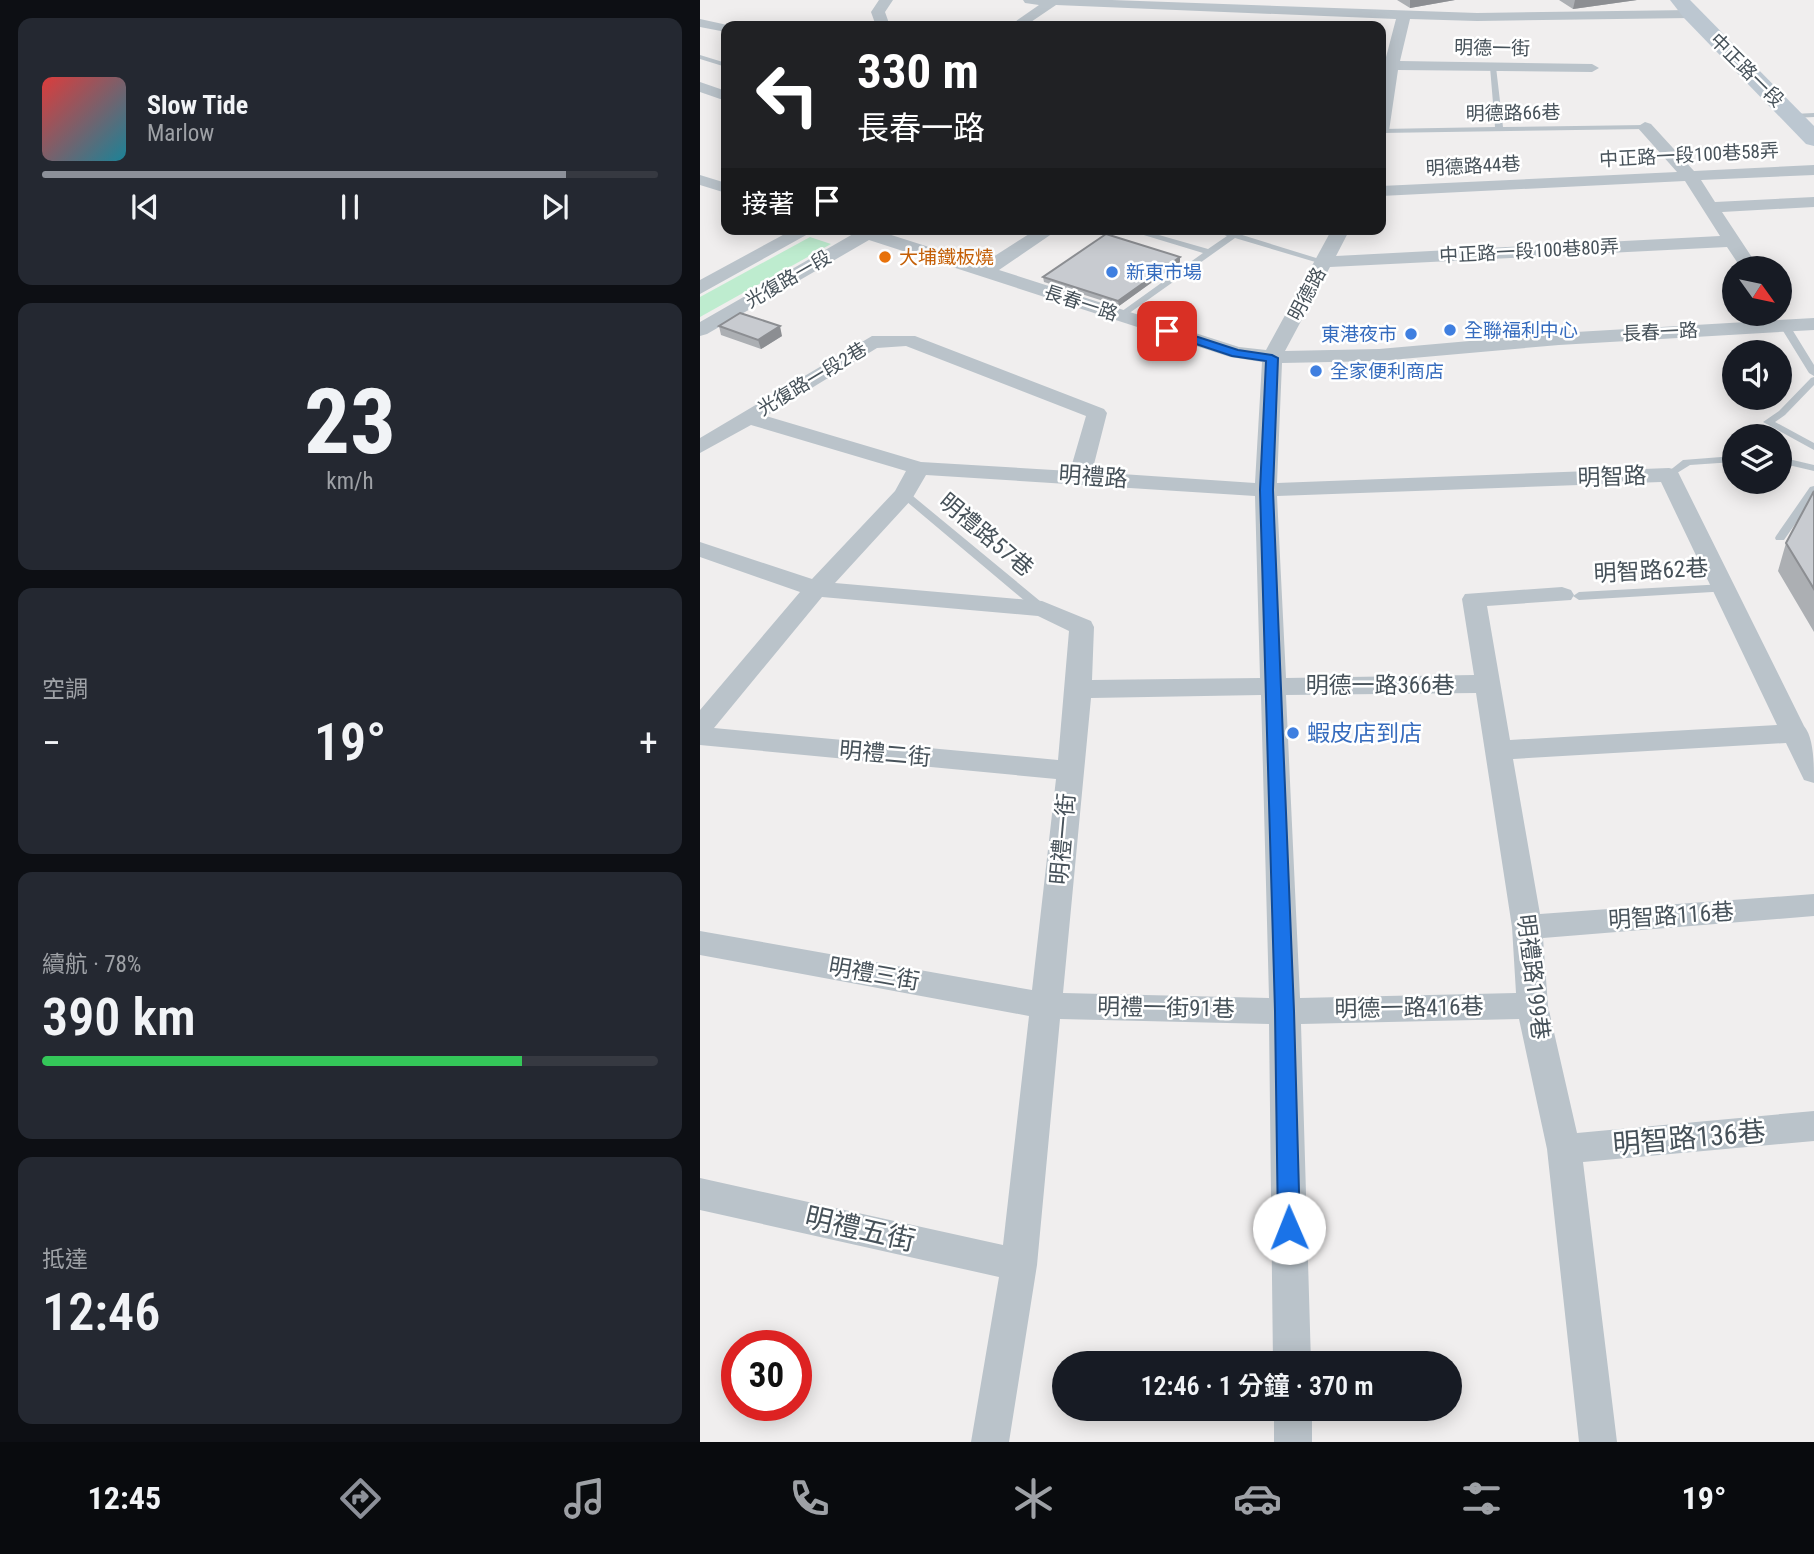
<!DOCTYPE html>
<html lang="zh-TW">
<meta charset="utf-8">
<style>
:root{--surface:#171b24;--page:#242831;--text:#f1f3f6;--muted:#9ea1a6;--line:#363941;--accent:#8c9099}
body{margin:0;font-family:"Roboto Condensed","Noto Sans TC",sans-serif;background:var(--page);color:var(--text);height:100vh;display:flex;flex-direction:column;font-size:26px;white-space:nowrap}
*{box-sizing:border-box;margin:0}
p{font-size:23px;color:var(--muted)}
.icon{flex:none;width:38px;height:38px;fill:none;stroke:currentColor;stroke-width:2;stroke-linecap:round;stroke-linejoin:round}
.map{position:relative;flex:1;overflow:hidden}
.details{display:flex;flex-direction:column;gap:18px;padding:18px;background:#0d0f14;width:700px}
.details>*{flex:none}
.banner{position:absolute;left:21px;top:21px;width:665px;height:214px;border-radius:14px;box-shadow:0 4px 18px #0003;background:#202124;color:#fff;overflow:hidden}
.needle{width:46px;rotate:123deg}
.controls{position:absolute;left:1022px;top:256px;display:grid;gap:14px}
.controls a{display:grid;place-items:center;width:70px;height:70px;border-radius:50%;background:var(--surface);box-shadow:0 4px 18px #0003;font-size:35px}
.speed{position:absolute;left:21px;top:1330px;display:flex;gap:14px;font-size:35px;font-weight:700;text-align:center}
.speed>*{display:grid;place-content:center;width:91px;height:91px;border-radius:50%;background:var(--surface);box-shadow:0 4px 18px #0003;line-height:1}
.speed .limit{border:10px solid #d22;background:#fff;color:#111}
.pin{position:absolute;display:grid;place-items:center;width:60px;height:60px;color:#fff;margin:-30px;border-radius:14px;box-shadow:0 4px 10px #0006}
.me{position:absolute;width:77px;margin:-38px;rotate:359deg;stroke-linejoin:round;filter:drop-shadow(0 0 5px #0008)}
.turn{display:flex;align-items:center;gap:24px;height:147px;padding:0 21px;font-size:32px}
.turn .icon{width:91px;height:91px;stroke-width:2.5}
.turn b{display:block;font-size:49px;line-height:60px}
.then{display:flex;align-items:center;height:66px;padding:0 21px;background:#0003;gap:14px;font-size:26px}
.big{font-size:52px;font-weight:600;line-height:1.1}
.details .card{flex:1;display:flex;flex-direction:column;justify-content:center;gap:10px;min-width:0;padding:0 24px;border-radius:14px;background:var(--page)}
.details .dial{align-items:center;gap:0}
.dial b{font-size:91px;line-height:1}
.song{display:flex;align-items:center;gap:21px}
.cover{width:84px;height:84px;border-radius:10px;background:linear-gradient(135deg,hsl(0 70% 55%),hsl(190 70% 35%))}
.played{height:7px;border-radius:4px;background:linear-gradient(90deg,var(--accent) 85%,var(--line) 85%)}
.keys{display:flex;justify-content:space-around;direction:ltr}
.heat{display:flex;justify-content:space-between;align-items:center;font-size:38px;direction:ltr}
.charge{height:10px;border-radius:5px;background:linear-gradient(90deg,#34c759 78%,var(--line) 0)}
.trip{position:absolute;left:352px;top:1351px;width:410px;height:70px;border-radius:35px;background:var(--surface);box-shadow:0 4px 18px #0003;font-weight:600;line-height:70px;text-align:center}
.menu{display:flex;height:112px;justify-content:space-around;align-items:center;background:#090b0e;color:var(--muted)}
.menu .icon{width:49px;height:49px}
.menu .on{color:var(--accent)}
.menu b{font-size:32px;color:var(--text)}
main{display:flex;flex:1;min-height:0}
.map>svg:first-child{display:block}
</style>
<main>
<section class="details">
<div class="card">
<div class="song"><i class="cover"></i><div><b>Slow Tide</b><p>Marlow</p></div></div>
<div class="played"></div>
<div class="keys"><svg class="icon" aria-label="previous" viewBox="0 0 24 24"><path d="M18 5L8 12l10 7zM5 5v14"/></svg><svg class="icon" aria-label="pause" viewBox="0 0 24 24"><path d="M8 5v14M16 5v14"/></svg><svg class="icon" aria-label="next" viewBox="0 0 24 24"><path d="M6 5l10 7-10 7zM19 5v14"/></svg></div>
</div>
<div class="card dial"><b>23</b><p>km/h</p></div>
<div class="card"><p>空調</p>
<div class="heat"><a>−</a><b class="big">19°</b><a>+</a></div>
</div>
<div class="card"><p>續航 · 78%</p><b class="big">390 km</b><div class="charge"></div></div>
<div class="card"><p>抵達</p><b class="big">12:46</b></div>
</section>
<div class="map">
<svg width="1114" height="1442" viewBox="0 0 1114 1442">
<rect width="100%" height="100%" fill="#f0eeee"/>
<path fill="#beeccf" d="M110,237L131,244L0,317V297Z"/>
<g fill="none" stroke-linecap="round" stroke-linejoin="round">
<path fill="#bac3ca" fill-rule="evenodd" d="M0,55L26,63V67L0,59Z
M793,65L796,67L803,127L945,125L949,127L945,129L681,133V129L795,127L790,67Z
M1114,113V117L1093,118L1089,116L1093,114Z
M424,229H438L508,249L527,236L509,229H523L629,262L622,264L535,238L421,319L417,316L418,314L503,253Z
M1085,323L1090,326L1114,365V376L1109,373L1080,326Z
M1114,377V385L1085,415L1075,422L1114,443V450L1063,422L1079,411L1111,378Z
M1034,456V462L990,465L969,478L964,475L983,460Z
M1080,457L1114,465V471L1080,463Z
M1114,486V497L1084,540H1076L1075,538L1076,536L1110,487Z
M204,491L208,492L346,606L348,609L346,612H338L200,496V492Z
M1025,584L1029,585L1031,588L1029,591L879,600L873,596L879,592Z"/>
<path fill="#bac3ca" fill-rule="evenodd" d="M179,0H193L185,12L190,26H176L171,12Z
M323,0H412L777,13L991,10L998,14L991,18L777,21L710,19L700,61L892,64L899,68L892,72L698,70L689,131L681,136L683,69H681V61H685L696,19L356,5L325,26H309L339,5L325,3Z
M0,19L32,26H26V32L0,27Z
M0,82L26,91V101L0,92Z
M945,122L951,124L994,171L1114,165V175L1001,180L1015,202L1114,197V207L1022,212L1059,268H1041L1027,247L630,267L585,351L679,349L859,333L1114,318V330L859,345L679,361L582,363L577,483L969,468L977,470L1104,726C1114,738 1114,764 1114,783L1104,780L1086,743L813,759L840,914L1114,894V916L843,938L848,1006L877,1133L1114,1111V1141L883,1162L917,1442H879L847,1149L819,1019L601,1024L611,1363H573L569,1024L360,1019L337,1265L309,1442H271L299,1277L0,1210V1178L303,1245L329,1016L0,955V931L332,990L356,779L0,745V710L100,592L0,557V542L112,579L195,491L206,471L51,425L0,453V438L172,336H215L404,409L407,413L392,472L555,483L562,362L530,357L169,240L7,334L0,336V322L153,234L145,229H184L182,232L282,264L337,229H359L299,270L539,347L566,350L632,229H650L636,256L1020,236L985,181L681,196V186L977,172L937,127ZM206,346L386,416L370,471L221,462L66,416L177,348ZM226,475L555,496L560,678L392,680L394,627L391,621L342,601L135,583L212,499ZM961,482L1077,725L810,740L787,606L871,600L874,595L871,590L862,587L765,594L762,599L774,675L586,678L577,496ZM122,597L338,616L369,631L358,760L14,728ZM776,693L812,927L816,993L600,998L586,695ZM561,695L569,998L363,993L391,698Z
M0,175L26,183V193L0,185Z
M94,229H117L0,294V280Z
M574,1409H612V1442H574Z"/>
<path fill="#bcc7d1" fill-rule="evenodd" d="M970,0H990L1114,126V146L1106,144L984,18Z"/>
</g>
<path fill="#acafb3" d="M697,0H755L710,8Z
M859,0H937L873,9Z
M480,257V262L419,306L344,282L343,277Z
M19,326L82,336L61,349L21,335Z
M1114,491V632L1078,571L1086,543Z"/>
<path fill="#8c8e92" d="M710,0H755L710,8Z
M875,0H937L873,9Z
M480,257V262L419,306L418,301Z
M80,326L82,336L61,349L58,340Z"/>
<path fill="#c8cbd0" stroke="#8c8e92" stroke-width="2" d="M406,234L480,257L418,301L343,277Z
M40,313L80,326L58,340L19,326Z
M1114,491V589L1086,543Z"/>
<path fill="#1a73e8" stroke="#114b97" stroke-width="2" d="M467,327L538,350L572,355L578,358L573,490L594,1011L600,1228L597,1235L589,1238L582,1235L578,1228L575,1011L560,490L566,361L532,356L463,333V328Z"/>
<circle fill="#e8710a" stroke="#fff" stroke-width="2.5" cx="185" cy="257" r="7"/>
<g fill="#3f7fe0" stroke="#fff" stroke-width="2.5">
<circle cx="412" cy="272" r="7"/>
<circle cx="750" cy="330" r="7"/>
<circle cx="711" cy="334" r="7"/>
<circle cx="616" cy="371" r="7"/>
<circle cx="593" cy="733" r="7"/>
</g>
<g text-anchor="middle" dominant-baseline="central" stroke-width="5" stroke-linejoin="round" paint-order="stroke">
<g font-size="19" fill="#47525a" stroke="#fff">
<text transform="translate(792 48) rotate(1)">明德一街</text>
<text transform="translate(1047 70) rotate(45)">中正路一段</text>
<text transform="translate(813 113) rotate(-1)">明德路66巷</text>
<text transform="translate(989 155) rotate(-3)">中正路一段100巷58弄</text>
<text transform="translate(773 166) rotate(-3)">明德路44巷</text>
<text transform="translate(829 251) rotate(-3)">中正路一段100巷80弄</text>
<text transform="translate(88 279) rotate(-30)">光復路一段</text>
<text transform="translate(607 294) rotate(-62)">明德路</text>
<text transform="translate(381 303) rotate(18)">長春一路</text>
<text transform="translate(960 332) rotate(-3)">長春一路</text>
<text transform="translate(112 379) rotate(-31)">光復路一段2巷</text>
</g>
<g font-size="19" fill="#c56008" stroke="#fff" text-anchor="start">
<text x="199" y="257">大埔鐵板燒</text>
</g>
<g font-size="19" fill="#366cbe" stroke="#fff" text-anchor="start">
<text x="426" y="272">新東市場</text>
<text x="764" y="330">全聯福利中心</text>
<text x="697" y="334" text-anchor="end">東港夜市</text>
<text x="630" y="371">全家便利商店</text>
</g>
<g font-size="23" fill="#47525a" stroke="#fff">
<text transform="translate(393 477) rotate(4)">明禮路</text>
<text transform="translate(912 477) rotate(-2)">明智路</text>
<text transform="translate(286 535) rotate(40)">明禮路57巷</text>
<text transform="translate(951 571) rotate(-3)">明智路62巷</text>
<text x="680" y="685">明德一路366巷</text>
<text transform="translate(185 754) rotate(5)">明禮二街</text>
<text transform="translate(363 839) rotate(-85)">明禮一街</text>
<text transform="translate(971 916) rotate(-4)">明智路116巷</text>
<text transform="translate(174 974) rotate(10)">明禮三街</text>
<text transform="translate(833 977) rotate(83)">明禮路199巷</text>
<text transform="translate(466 1008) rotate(1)">明禮一街91巷</text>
<text transform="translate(709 1008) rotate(-1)">明德一路416巷</text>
</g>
<g font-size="23" fill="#366cbe" stroke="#fff" text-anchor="start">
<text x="607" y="733">蝦皮店到店</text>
</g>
<g font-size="28" fill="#47525a" stroke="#fff">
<text transform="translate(989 1138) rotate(-5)">明智路136巷</text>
<text transform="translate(160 1229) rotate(13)">明禮五街</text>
</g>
</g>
</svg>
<div class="controls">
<a><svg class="needle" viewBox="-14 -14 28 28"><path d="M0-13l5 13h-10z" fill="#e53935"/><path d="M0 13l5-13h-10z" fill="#9ea1a6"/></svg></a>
<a><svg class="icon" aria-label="sound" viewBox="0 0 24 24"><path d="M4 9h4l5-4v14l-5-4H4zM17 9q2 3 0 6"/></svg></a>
<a><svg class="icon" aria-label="layers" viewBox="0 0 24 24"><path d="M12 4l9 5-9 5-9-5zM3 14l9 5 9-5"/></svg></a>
</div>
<div class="speed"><div class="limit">30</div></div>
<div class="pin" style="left:467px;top:331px;background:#d93025"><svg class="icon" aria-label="arrive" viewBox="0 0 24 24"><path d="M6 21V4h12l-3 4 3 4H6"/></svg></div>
<svg class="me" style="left:589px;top:1228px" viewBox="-20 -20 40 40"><circle r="19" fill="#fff"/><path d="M0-13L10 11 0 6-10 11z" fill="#1a73e8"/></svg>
<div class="trip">12:46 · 1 分鐘 · 370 m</div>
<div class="banner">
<div class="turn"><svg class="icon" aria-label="left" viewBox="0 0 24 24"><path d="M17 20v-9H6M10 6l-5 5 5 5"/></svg><div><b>330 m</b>長春一路</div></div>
<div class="then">接著<svg class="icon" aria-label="arrive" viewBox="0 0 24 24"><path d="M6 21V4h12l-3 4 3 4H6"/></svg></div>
</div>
</div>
</main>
<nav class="menu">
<b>12:45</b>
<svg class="icon on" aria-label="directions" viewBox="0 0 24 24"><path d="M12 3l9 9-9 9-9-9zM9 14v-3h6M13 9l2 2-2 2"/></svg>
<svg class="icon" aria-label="music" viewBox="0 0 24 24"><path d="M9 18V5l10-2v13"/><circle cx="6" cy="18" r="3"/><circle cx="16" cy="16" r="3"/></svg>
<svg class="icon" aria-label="phone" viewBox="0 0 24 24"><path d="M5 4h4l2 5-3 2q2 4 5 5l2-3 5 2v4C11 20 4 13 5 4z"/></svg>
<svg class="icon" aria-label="climate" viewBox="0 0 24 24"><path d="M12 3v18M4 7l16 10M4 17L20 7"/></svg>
<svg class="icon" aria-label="car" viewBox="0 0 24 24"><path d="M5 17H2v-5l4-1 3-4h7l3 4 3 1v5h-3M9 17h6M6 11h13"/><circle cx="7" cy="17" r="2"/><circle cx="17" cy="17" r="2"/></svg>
<svg class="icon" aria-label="filters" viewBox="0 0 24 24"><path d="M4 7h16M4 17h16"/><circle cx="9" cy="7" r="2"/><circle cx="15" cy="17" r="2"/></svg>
<b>19°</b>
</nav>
